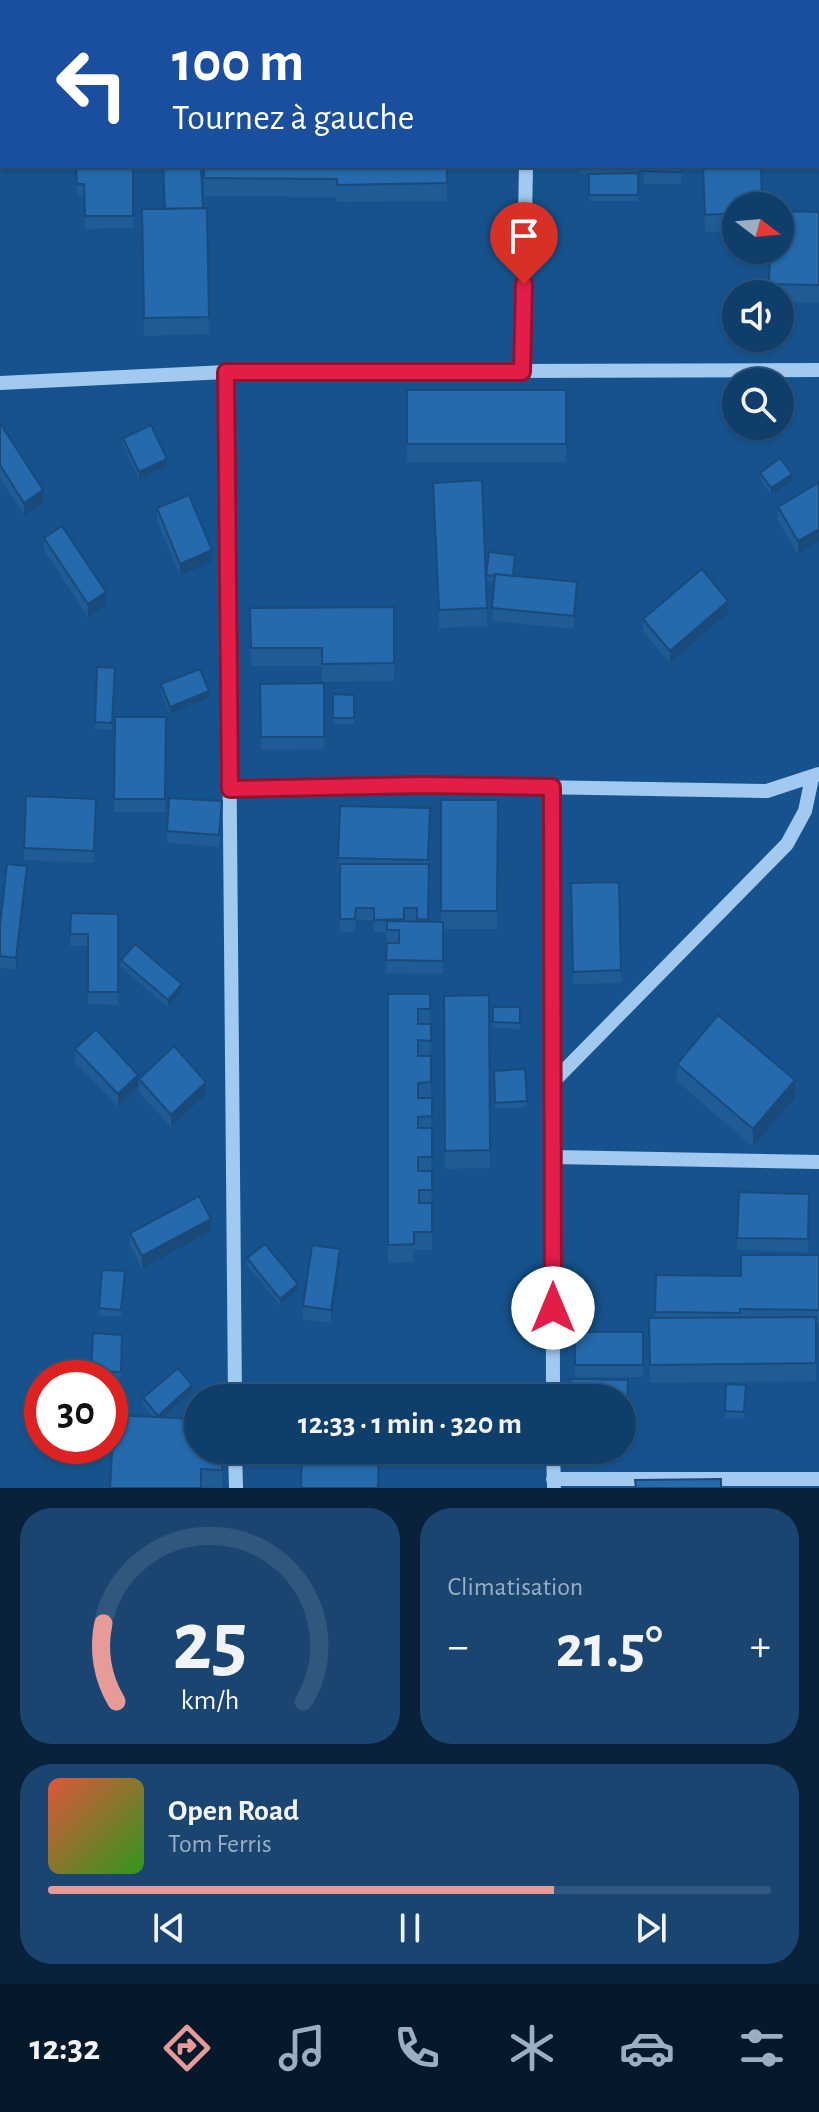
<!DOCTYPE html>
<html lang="fr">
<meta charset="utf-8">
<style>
:root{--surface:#103e6a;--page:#194570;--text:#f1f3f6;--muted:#9caec1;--line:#30577e;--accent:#e69b98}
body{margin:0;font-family:"Alegreya Sans",sans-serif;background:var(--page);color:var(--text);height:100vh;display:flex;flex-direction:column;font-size:30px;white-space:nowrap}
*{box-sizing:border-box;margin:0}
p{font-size:26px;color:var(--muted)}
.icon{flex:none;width:44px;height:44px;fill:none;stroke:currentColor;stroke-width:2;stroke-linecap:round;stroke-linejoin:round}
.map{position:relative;height:1488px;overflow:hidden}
.drawer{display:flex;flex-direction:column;gap:20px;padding:20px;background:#09223a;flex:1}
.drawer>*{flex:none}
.hud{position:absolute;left:0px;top:0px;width:820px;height:168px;box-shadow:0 2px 6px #0004,0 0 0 2px var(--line);background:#1a4fa0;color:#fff;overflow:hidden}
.needle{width:52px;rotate:106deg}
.fabs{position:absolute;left:722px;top:192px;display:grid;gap:16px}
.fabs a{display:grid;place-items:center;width:72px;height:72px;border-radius:50%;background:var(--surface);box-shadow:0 2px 6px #0004,0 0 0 2px var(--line);font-size:40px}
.speed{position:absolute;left:24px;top:1360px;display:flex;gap:16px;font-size:40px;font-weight:700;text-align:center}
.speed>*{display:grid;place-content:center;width:104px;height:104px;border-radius:50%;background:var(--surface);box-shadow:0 2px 6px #0004,0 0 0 2px var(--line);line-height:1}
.speed .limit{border:12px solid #d22;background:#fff;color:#111}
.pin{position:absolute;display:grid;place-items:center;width:68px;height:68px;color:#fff;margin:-82px -34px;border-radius:50% 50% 50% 0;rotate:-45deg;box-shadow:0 0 8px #0007}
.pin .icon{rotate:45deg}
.me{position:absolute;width:88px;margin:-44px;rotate:0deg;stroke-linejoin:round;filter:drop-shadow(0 0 6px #0008)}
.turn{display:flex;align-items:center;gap:28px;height:168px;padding:0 40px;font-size:36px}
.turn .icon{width:104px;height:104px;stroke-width:2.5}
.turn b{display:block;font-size:56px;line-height:68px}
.big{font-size:60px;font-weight:600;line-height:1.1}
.drawer .tile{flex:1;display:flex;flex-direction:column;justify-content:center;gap:12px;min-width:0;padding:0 28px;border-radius:32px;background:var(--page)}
.drawer .dial{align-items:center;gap:0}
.dial svg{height:208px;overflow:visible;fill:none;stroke:var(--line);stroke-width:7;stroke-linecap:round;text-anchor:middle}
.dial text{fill:var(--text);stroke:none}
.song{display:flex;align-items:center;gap:24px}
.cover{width:96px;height:96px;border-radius:12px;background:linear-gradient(135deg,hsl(10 70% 55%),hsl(110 70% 35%))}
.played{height:8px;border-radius:4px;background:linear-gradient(90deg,var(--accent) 70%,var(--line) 70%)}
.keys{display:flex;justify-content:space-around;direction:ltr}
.heat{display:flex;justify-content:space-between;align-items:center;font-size:44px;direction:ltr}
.drawer .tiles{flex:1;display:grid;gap:20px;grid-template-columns:1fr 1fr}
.tile:last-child{grid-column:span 2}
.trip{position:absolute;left:184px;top:1384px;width:452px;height:80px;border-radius:40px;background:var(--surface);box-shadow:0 2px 6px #0004,0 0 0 2px var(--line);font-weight:600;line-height:80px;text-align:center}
.tab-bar{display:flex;height:128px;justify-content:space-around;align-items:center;background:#06192a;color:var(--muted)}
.tab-bar .icon{width:56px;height:56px}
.tab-bar .current{color:var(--accent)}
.tab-bar b{font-size:36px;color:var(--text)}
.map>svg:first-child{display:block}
</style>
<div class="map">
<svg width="819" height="1488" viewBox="0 0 819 1488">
<rect width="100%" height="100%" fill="#16538e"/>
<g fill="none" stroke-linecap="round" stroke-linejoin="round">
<path stroke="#a2caf0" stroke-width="14" d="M529,2V0
M226,372L235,1398
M522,372L526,166
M0,383L226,372L819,370
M552,787L553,1398
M230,789L422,785L767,791L819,774
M553,1082L787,844L805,811L812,778
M554,1157L819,1162
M235,1450L236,1488
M553,1450L554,1486
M553,1479H819"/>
</g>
<path fill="#1f5b95" d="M0,0L2,2V50H0Z
M157,0H209V1Z
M591,0H612V2H591Z
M680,0H699V2H680Z
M0,63H2V137H0Z
M76,166H133V228L85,229L84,196H77Z
M204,166H447V201L337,202V197L204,196Z
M580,166H639L638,201H589V174H580Z
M644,166H682L681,184H644Z
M702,166H761L736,206V231L705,232Z
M207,208L209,334L144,336L142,209Z
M819,212V303L780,302V294H769L770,250Z
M407,390H566V462H407Z
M0,423L43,503L24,515L0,478Z
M123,438L167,466L139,479L123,444Z
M760,473L792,481L771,495L760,479Z
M819,482L798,554L778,520V507Z
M433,483L487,608V626L439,628Z
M157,508L212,562L180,576L157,521Z
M44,538L106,605L88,617L44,550Z
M515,561L514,576L577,594L574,629L492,621L495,582L486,581V575Z
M394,607V681L322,682V666H251L250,608Z
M728,613L670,663L643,632V619Z
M97,667L115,668L112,730L95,729Z
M324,683V749L261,750L260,684Z
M161,684L209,698L170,714L161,691Z
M333,694L354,695V724H333Z
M115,717H166L165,812H114Z
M96,799L94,863L24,860V848Z
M441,800H498L497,929H443V974L386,973L387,932H374V920H356L355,932H340V870H338L340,806L430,808L428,922H441Z
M222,813L219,847L167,843V831Z
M27,879L16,970L0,968V925Z
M619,882L621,983L573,984L571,883Z
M71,913L118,914V1005L88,1004V946H70Z
M121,960L182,991L168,1007L121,967Z
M388,994H430L432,1250H414V1262L388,1263Z
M489,995L490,1168L445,1169L444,996Z
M493,1007H520V1029L493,1028Z
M75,1049L138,1087L118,1107L75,1062Z
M677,1064L795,1098L753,1147L677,1081Z
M525,1069L527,1107L495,1109L494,1071Z
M139,1079L206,1094L171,1127L139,1092Z
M739,1192L809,1194L808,1252L737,1250Z
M211,1231L142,1269L130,1246V1233Z
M819,1255V1323H816V1381L650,1383L649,1318H655L656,1275L741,1276Z
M247,1258L298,1290L280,1305L247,1265Z
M340,1262L331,1323L303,1319V1306Z
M125,1278L121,1317L99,1315V1308Z
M575,1332H643V1377H575Z
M93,1333L122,1335L121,1378L91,1377Z
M628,1380L626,1453L588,1452V1450H622V1398Z
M726,1384L746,1385L744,1419L725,1418Z
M192,1392L164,1417L198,1450H223L222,1488L201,1487L153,1417L143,1405V1398Z"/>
<path fill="#194a79" d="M167,459V466L139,479V472Z
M792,474V481L771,495V488Z
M43,490V503L24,515V503Z
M819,529V541L798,554V541Z
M212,550V562L180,576V564Z
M577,582V594L574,629V616Z
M106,592V605L88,617V604Z
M728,601V613L670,663V651Z
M209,691V698L170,714V707Z
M27,866V879L16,970V958Z
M182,984V991L168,1007V1000Z
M138,1075V1087L118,1107V1094Z
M795,1080V1098L753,1147V1129Z
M206,1082V1094L171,1127V1115Z
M211,1219V1231L142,1269V1256Z
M340,1249V1262L331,1323V1310Z
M298,1284V1290L280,1305V1299Z
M192,1385V1392L158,1422V1416Z"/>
<path fill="#246aad" stroke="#194a79" stroke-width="2" d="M0,0H66V2H2V33H0Z
M713,0H756V2H713Z
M0,63H2V119H0Z
M76,166H133V216H85L84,184H77Z
M163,166H201L203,208L165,209Z
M204,166H447V183L337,185V179L204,178Z
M644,166H681V172L644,171Z
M703,166H761L762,206H736V213L705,215Z
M638,173V195H589V174Z
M207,208L209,317L144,318L142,209Z
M780,211L819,212V285L769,284L770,250H780Z
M407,390H566V444H407Z
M0,423L43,490L24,503L0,465Z
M151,425L167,459L139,472L123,438Z
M780,458L792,474L771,488L760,473Z
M482,480L487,608L439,610L433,483Z
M819,482V529L798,541L778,507Z
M189,495L212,550L180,564L157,508Z
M62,526L106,592L88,604L44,538Z
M489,552L515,555L513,576L495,574V576L486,575Z
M702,569L728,601L670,651L643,619Z
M495,574L577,582L574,616L492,608Z
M394,607V663L322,664V648H251L250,608Z
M97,667L115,668L112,723L95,722Z
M200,669L209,691L170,707L161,684Z
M324,683V737H261L260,684Z
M333,694L354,695V718H333Z
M115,717H166L165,799H114Z
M26,796L96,799L94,851L24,848Z
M169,798L222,801L219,835L167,831Z
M441,800H498L497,911H441Z
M340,806L430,808L428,860L338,858Z
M7,864L27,866L16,958L0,956V925Z
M340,864H429L428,920L417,919V908H404V919L374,920V908H356L355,919H340Z
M619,882L621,970L573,972L571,883Z
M71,913L118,914V992H88V934H70Z
M387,921L443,922V961L386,960L387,943H399V930H387Z
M135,944L182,984L168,1000L121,960Z
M388,994H430V1009H418V1024H431V1041L418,1040V1056H431V1082L418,1083V1098H432V1116L418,1117V1128H432V1157H418V1171H432V1190H419V1203H432V1232H414V1244L388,1245Z
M489,995L490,1150L445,1151L444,996Z
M493,1007H520V1023L493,1022Z
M718,1015L795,1080L753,1129L677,1064Z
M96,1029L138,1075L118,1094L75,1049Z
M174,1046L206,1082L171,1115L139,1079Z
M525,1069L527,1101L495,1103L494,1071Z
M739,1192L809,1194L808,1239L737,1238Z
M199,1196L211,1219L142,1256L130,1233Z
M265,1244L298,1284L280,1299L247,1258Z
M312,1245L340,1249L331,1310L303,1306Z
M741,1255H819V1310L740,1309V1313L655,1312L656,1275L741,1276Z
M102,1270L125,1271L121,1310L99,1308Z
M816,1317V1363L650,1365L649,1318Z
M575,1332H643V1365H575Z
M93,1333L122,1335L121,1372L91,1371Z
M178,1368L192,1385L158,1416L143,1398Z
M570,1379L628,1380L626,1441H622V1398H569Z
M726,1384L746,1385L744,1412L725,1411Z
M114,1415L198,1419V1450H223L222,1470L201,1469V1488H110Z
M302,1450H379L378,1488H301Z
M721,1479V1488H636L635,1480Z"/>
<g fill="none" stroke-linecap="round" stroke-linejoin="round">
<g stroke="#92132f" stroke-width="20">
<path id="route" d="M524,284L522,372H226L230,789L422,785L552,787L553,1308"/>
</g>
<use href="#route" stroke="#e11d48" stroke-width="14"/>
</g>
</svg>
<div class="fabs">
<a><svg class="needle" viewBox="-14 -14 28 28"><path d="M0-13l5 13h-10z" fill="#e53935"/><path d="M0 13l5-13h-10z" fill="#9caec1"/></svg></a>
<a><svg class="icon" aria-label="sound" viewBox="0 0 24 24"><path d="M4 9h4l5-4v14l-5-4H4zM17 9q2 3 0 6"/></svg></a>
<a><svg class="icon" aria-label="search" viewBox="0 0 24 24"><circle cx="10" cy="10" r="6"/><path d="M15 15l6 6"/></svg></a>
</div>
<div class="speed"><div class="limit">30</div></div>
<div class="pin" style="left:524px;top:284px;background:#d93025"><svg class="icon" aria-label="arrive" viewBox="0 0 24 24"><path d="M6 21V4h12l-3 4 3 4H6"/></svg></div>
<svg class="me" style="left:553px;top:1308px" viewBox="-20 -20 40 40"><circle r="19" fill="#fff"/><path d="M0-13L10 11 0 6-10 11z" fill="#e11d48"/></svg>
<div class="trip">12:33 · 1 min · 320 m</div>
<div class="hud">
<div class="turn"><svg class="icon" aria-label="left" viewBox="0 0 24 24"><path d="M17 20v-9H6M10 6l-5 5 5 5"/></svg><div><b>100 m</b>Tournez à gauche</div></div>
</div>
</div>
<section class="drawer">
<div class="tiles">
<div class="tile dial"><svg viewBox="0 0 100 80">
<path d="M14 69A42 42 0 1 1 86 69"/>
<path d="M14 69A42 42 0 0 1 9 39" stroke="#e69b98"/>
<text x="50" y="56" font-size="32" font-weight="700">25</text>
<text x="50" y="72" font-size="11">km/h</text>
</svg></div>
<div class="tile"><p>Climatisation</p>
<div class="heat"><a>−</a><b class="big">21.5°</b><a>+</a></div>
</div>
<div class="tile">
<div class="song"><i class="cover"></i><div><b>Open Road</b><p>Tom Ferris</p></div></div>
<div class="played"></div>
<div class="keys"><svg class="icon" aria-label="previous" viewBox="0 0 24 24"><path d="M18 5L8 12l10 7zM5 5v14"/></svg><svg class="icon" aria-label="pause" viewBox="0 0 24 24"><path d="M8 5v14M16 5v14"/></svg><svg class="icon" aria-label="next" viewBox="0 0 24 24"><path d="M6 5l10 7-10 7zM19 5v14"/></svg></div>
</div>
</div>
</section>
<nav class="tab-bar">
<b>12:32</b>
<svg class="icon current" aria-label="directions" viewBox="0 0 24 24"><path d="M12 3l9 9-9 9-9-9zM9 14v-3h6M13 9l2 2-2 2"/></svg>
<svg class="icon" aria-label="music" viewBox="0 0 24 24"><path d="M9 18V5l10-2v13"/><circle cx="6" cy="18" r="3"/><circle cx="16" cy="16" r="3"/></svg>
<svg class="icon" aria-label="phone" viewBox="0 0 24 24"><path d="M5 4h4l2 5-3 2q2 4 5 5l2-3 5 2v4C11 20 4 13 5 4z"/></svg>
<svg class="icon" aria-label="climate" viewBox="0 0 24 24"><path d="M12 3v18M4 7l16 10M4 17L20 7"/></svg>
<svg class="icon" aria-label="car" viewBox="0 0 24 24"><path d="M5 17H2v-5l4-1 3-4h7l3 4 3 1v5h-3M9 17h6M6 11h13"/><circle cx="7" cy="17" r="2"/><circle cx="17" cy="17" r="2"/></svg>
<svg class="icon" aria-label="filters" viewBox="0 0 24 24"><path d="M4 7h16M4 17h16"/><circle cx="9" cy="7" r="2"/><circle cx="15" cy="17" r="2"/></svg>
</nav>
